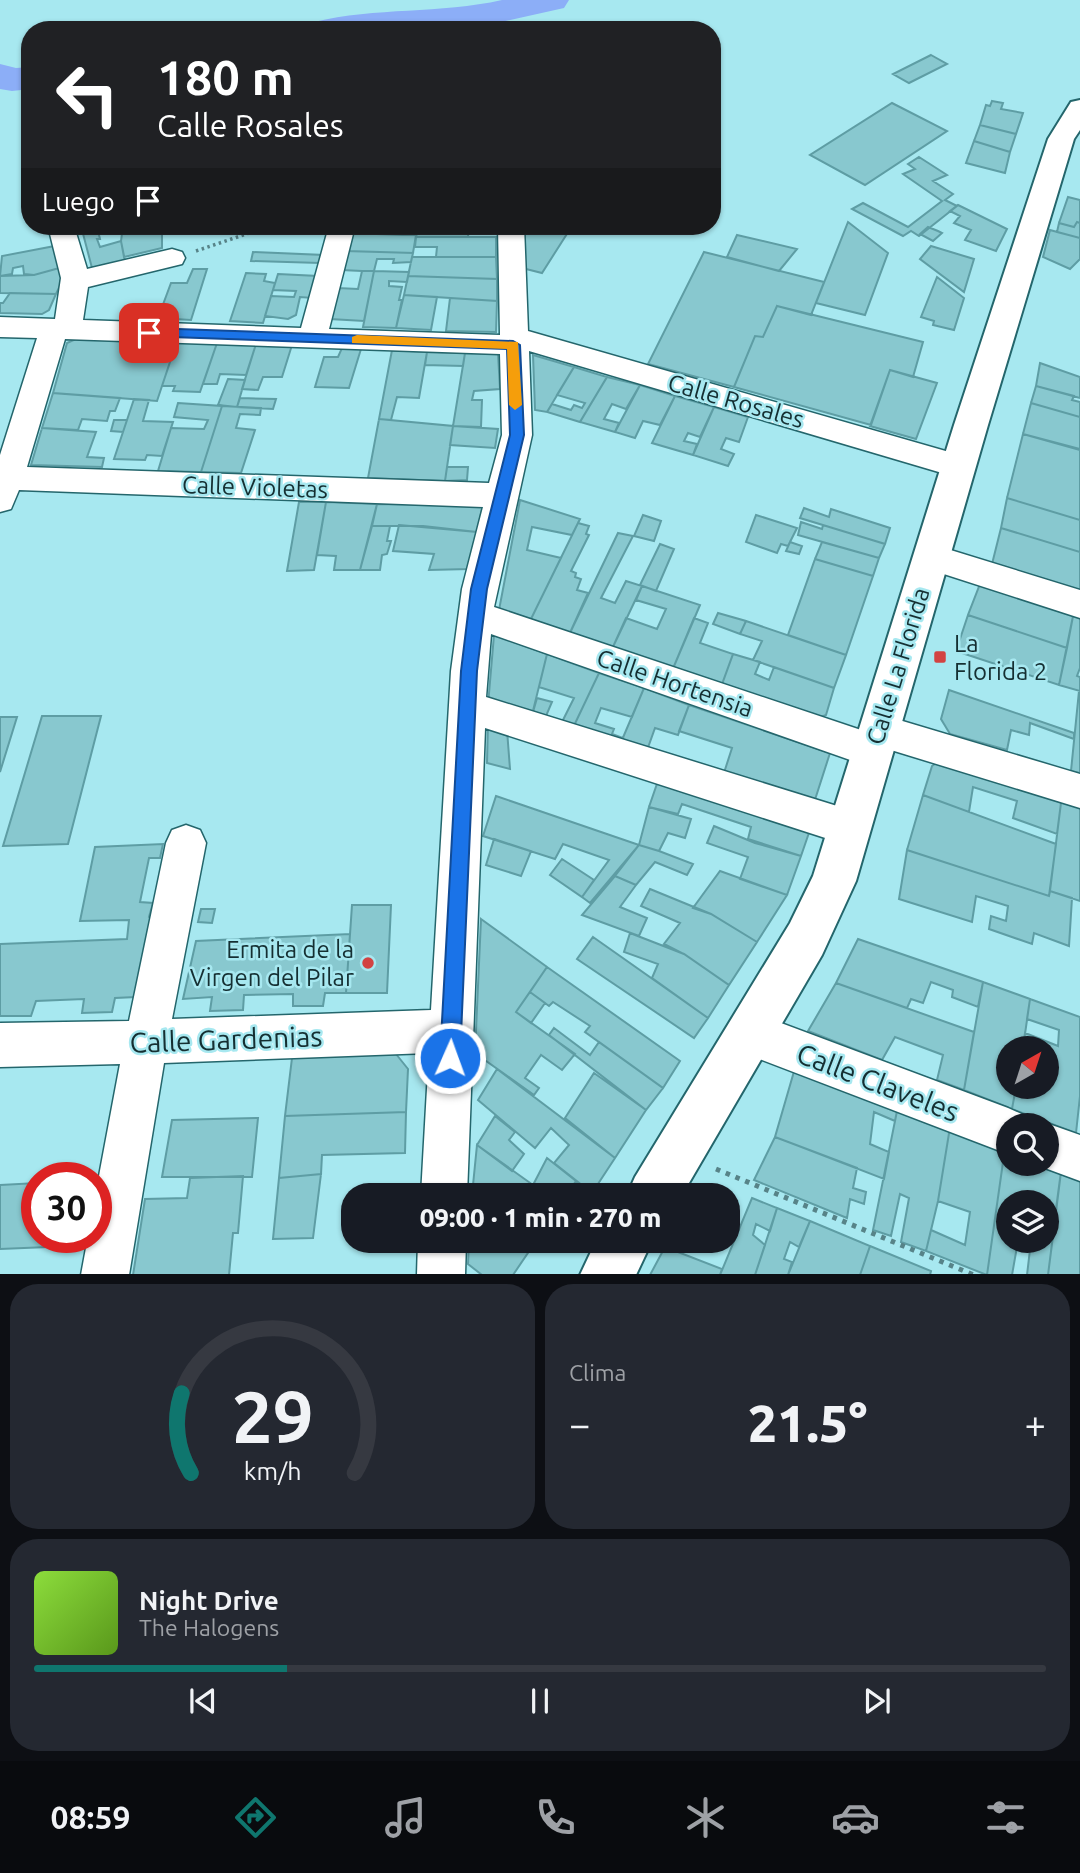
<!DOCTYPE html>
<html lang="es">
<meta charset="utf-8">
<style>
:root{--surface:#171b24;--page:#242831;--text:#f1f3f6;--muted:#9ea1a6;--line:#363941;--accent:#0f766e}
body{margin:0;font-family:Ubuntu,sans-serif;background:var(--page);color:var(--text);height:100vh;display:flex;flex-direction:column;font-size:26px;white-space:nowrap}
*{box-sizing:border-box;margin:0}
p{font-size:23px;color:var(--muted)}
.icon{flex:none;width:38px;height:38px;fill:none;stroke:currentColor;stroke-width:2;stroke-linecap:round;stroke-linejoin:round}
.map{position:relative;height:1274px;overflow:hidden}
.drawer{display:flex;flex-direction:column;gap:10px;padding:10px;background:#0d0f14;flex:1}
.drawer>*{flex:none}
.banner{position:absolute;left:21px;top:21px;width:700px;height:214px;border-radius:28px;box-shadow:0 2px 5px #0004;background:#202124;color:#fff;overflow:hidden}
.needle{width:46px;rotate:39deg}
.tools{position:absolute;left:996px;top:1036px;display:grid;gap:14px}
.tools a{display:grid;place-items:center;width:63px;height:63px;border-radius:50%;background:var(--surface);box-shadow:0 2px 5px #0004;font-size:35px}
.speed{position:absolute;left:21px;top:1162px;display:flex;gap:14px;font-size:35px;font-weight:700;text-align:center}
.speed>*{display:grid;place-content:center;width:91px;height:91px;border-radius:50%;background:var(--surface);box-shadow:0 2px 5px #0004;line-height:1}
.speed .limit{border:10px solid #d22;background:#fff;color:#111}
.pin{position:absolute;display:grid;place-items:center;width:60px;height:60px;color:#fff;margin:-30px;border-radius:14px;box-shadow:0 4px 10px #0006}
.me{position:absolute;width:77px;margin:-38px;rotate:2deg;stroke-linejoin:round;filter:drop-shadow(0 0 5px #0008)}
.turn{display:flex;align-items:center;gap:24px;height:147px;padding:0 21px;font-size:32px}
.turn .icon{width:91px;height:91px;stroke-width:2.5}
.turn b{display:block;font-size:49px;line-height:60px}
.then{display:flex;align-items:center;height:66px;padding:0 21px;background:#0003;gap:14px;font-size:26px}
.big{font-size:52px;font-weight:800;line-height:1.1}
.drawer .widget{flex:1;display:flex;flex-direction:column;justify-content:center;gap:10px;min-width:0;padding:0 24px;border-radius:28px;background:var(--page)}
.drawer .dial{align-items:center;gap:0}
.dial svg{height:182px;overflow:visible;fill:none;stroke:var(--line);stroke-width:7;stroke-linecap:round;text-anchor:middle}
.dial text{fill:var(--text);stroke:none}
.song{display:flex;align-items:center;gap:21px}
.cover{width:84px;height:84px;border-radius:10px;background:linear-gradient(135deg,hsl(90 70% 55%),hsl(90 70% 35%))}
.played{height:7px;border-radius:4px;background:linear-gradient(90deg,var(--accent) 25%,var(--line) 25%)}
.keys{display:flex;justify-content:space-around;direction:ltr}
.heat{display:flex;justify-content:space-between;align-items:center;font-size:38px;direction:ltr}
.drawer .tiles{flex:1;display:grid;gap:10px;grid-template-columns:1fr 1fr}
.widget:last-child{grid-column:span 2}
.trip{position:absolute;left:341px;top:1183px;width:399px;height:70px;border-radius:28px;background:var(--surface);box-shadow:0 2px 5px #0004;font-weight:800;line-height:70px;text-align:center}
.tabs{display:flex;height:112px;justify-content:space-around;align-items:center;background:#090b0e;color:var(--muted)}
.tabs .icon{width:49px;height:49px}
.tabs .current{color:var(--accent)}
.tabs b{font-size:32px;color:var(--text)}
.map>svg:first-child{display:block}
</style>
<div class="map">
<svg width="1080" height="1275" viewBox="0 0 1080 1275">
<rect width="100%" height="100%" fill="#a7e8f0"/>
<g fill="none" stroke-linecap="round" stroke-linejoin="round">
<path fill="#8caef7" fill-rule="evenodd" d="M502,0H569L564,8L465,30H309L314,22C376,7 440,14 502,0Z
M0,64L16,68L30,67V89L12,91L0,89Z"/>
</g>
<path fill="#88c8cf" stroke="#5e9da4" stroke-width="2" d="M931,55L947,64L909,83L893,74Z
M992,101L1003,103L1001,109L1023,113L1016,134L980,125L986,105L990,106Z
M892,103L947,131L865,185L810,155Z
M980,125L1016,134L1010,152L974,141Z
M974,141L1010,152L1005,173L966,163Z
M919,157L947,175L933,181L953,194L945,200L957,206L919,236L911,231L903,236L852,209L863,203L908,227L942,201L903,174L915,169L908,164Z
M1068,197L1080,200V223L1077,222L1074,227L1059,223Z
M958,205L1007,229L996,251L965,240L971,230L954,223L960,216L950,211Z
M848,222L888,253L865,315L816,303Z
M1077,222L1080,223V238L1057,232L1059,223L1074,227Z
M81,226H120L98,231L100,239H97L100,247L121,241L125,261L92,268Z
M123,226H162V248L124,257L121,241Z
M353,226H405L402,235L351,233Z
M419,226H473H469L468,237H416Z
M525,226H572L542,273L522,268Z
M928,227L938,231L942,233L933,241L920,234Z
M1050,230L1080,238V259L1070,269L1043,257Z
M351,233L416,235L413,253L346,251Z
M737,235L797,249L779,271L727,257Z
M416,237H496V257H436L437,247H415Z
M60,245L63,267L34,275L24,274L23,266L13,268L12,274L0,276L2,256Z
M931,246L974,259L964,292L920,259Z
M346,251L413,253L411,262L393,263L394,259H377L374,271H362L342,270Z
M253,252L324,255L320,263L251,261Z
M704,252L824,282L811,315L777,306L763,337L755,336L734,387L648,364Z
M412,257H496L497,279L408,276Z
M63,267L65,275L56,294L0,293V276L34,275Z
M193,269H207L191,320L158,318L171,283H187Z
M362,271H374L364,321L330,319L338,288L358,289Z
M374,271L409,272L407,282L389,281V286L402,287L399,300H402L396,328L363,327Z
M246,273L266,274L264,281L275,283L263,323L230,321Z
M278,274L318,276L313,298L300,297L296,315L288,319L265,316L271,296L294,297L296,291L273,290Z
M408,276L497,279V301L404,295Z
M937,277L964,298L954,330L933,325L934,321L921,317Z
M10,293L56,294L49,310L42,314L0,313V303H3Z
M404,295L437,297L431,330L396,328Z
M450,298L497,301L496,332L446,331Z
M777,306L923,342L913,377L890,370L871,425L734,387L755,336L763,337Z
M78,338L177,341L157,401L53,393L67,343Z
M177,341L217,343L200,392L173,391L175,386H162Z
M217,343L256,344L246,375L220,374L217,384H203Z
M256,344L292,345L282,377H263L258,390L242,389Z
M342,348L361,349L349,388L315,387L324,357H338Z
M392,350L427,352L419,398L397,397L391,420L379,419Z
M427,352L465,353L463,366L425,365Z
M465,353L498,354L500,389L474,391L472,400H482L481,427L453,426Z
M533,355L574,367L547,412L535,410Z
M1040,363L1080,377V398L1036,386Z
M574,367L607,377L580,422L547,412L552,404L571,410L574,405L582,408L585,403L557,395Z
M890,370L937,383L916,439L870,426Z
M607,377L640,385L626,409L612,404L604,419L619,423L615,432L580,422Z
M228,379L245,380L237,407L218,405Z
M640,385L675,396L660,425L643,421L635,438L615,432Z
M1036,386L1074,396L1072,400L1080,402V417L1031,403Z
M53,393L120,398L115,411H110L107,421L82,419L78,430L42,428Z
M675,396L714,407L700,437L688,433L684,441L697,444L693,455L652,443Z
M240,398L276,399L273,409L237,407Z
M134,399L149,400L143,421L173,422L162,456L147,455L145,460L114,459Z
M178,403L222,406L201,472L158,471L171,428L204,429L208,420L174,417Z
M1031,403L1080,417V449L1023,434Z
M222,406L261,408L260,415L240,414L236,428L255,430L241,473L201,472Z
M714,407L748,417L739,442L726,438L721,449L734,454L728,466L693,455Z
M379,419L453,426L445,481L368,478Z
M114,420H127L123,432L111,431Z
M453,426L498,429L495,448L450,445Z
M42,428L96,432L87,457L104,458L102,467L31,465Z
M1023,434L1080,450V520L1007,498Z
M447,467H468L467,480L445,481Z
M1007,498L1080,520V552L1001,528Z
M520,500L580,519L572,535L532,527L527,550L561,558L530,621L499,610Z
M299,502H326L314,570L287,571Z
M326,502L377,504L360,570H334L336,556L317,555Z
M377,504L483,505L477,532L423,526H372Z
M804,508L829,517L831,509L890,528L885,544L800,518Z
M643,515L661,521L654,541L634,536Z
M756,515L797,528L788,546L781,544L777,553L746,542Z
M801,522L822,529L823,525L885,544L879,558L798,535Z
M578,523L589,526L586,534L589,535L571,571L576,573L575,577L581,579L577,590L588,593L569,635L530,621Z
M399,525L477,532L469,569L429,570L434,554L393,551Z
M372,526H390L387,541H391L387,554L382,555L380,570H360Z
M1001,528L1080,552V591L992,564Z
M618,533L633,536L601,598L615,603L626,581L642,586L612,649L569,635Z
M790,542L802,546L799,554L786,551Z
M822,542L879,558L873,576L815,559Z
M660,544L674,549L656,591L640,585Z
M815,559L873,576L846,655L788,635Z
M980,584L1074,611L1067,648L968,615Z
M642,586L700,605L672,671L612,649L626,618L657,629L666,609L636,600Z
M1074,611L1080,613V668L1077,676L1080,677V691L1059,685Z
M718,613L746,621L740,634L713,624Z
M968,615L1067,648L1059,685L956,651Z
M694,618L708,623L700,643L733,654L721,687L672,671Z
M746,621L846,655L834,688L753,660L762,641L740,634Z
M494,635L547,654L531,719L488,705Z
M547,654L599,673L571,732L559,728L574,698L539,687Z
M733,654L760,662L755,674L769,680L774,667L834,688L826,715L811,721L721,687Z
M599,673L644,688L632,717L601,708L595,723L614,729L612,734L623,738L619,747L571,732Z
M644,688L689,705L678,735L655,728L645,756L619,747Z
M949,690L1074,733V739L1030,723L1029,735L1011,730L1007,750L950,734L941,719Z
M1079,691H1080V773L1071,771Z
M537,698L552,702L543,723L531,719Z
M689,705L830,753L812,809L722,779L732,748L679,731Z
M42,716H101L68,844L3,846Z
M0,717H17L0,772Z
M488,723L507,730L510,769L487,763Z
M943,758L1062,795L1057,834L1013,818L1017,801L973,787L969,812L923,795L932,766Z
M660,775L812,824L801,856L748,839L751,827L682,804L678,814L649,807Z
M923,795L1056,844L1049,896L907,850Z
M1062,795L1080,800V901L1050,891Z
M496,796L639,845L590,903L582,897L609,860L563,844L555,859L483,836Z
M649,807L691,819L685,838L668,833L659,851L639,845Z
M714,826L755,843L801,856L787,895L740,879L748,857L707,843Z
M494,839L531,851L521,876L486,865Z
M163,844L160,858H149L140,902L153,903L149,917L153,921L136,997L115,998L112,1012L82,1013L84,999L36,1001L31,1016H0V944L127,939L129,920L80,921L95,847Z
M639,845L659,851L693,864L687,875L655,862L636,885L615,876Z
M907,850L1049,896L1050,891L1072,898L1069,946L1034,933L1032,944L989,929L991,916L1006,921L1008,906L976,896L972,922L899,899Z
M562,859L594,880L582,897L550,875Z
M720,871L787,895L757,942L711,914L693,908Z
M615,876L636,885L620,907L647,918L639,936L582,915Z
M650,889L711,914L757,942L729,985L684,954L664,944L680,923L641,906Z
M352,905H391L387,993H346Z
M201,909H215L212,923L198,922Z
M481,919L547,967L516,1012L575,1054L562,1070L541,1055L525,1078L539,1088L534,1095L475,1053Z
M630,933L684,954L729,985L708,1018L652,978L658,964L624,952Z
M350,934L346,993H325L323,1006H293V994L244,995L243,1010L210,1011L212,997L183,999L196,941Z
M593,937L708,1018L694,1038L577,959Z
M858,939L983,982L978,1007L952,997L953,990L931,982L923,1003L911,999L907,1008L836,983Z
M547,967L680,1061L663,1088L585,1032L590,1026L553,1002L549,1006L530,992Z
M983,982L1030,999L1023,1048H1008V1087H1016L1012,1109L964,1090Z
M836,983L974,1032L964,1090L937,1080L943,1055L895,1037L882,1060L808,1031Z
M530,992L545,1003L531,1023L516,1012Z
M1030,999L1080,1017V1096L1076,1133L1012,1109L1016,1087H1046V1048H1023L1025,1033L1058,1046L1059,1030L1027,1019Z
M554,1028L590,1055L599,1042L663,1088L646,1110L549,1035Z
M396,1054L408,1069L406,1112L285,1116L292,1058Z
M795,1068L899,1101L895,1121L874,1112L870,1144L889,1152L884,1179L775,1137Z
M497,1069L615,1158L592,1193L554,1163L569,1145L551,1128L535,1148L478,1100Z
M594,1073L646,1110L615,1158L565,1118Z
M899,1101L951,1121L938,1201L926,1251L901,1242L909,1198L900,1194L891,1236L873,1230Z
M406,1112L405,1153L322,1155L321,1174L279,1178L285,1116Z
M495,1116L515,1132L509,1140L524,1154L512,1171L477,1145Z
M258,1118L252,1177H162L172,1120Z
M951,1121L1006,1141L987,1275L926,1251L931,1230L965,1245L970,1212L938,1201Z
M775,1137L857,1168L853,1188L866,1192L864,1204L850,1199L847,1218L754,1180Z
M1006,1141L1008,1142V1164H1062L1054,1224L1046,1221V1202H1008V1241H1018L1012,1275H987Z
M477,1145L533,1185L546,1195H472Z
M547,1158L576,1181L566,1195H546L533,1185Z
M1062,1164L1080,1170V1275H1048Z
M321,1174L313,1238L273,1239L279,1178Z
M243,1176L238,1233H233L229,1275H133L145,1199L187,1198L190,1178Z
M37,1183V1237H73L72,1246L0,1249V1185Z
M752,1198L777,1208L770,1231L756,1224L753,1235L765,1245L755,1275H720Z
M777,1208L810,1221L799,1247L790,1242L784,1259L792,1262L788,1275H755Z
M810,1221L870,1246L860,1275H788Z
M1046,1233L1053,1236L1048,1275H1027L1031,1241H1046Z
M469,1241H536L513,1275H482L468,1264Z
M870,1246L931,1271L930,1275H860Z
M665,1247L722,1269L720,1275H650Z"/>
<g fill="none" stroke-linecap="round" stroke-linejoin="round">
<g stroke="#24666c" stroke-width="3">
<path id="street" d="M48,226H74L87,269L172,249L182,252L185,258L182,264L88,287L83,320L301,328L329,226H355L329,329L500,335L498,226H524L528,331L970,458L975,466L970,474L959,478L529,351L532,435L494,607L861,730L866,719L879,714L1080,774V808L891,750L886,763L873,768L491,634L486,697L850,810L864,815L870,828L864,841L850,846L485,728L467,1195H421L429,1053L164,1063L129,1275H81L88,1237H96V1192L120,1064L0,1067V1023L129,1021L166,843L172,830L186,825L200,830L206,843L172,1019L431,1010L451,671L462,589L483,507L19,490L11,509L0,512V455L37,338L0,337V317L55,319L61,278ZM65,339L500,354L502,435L489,483L27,467Z
M931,544L1080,590V618L919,566L914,557L919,548Z
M749,1011L1008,1108L1024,1115L1028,1125H1008V1154L749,1055L734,1048L727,1033L734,1018Z
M1046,1123L1080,1135V1181L1034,1164H1046V1125H1041Z
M418,1241H466L465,1275H417Z"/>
</g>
<g stroke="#24666c" stroke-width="4">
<path id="primary" d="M1080,100V130L1074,139L988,425L856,881L822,955L682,1195H627L635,1177L790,923L813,876L954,425L1048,139L1071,102Z
M596,1241H652L636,1275H580Z"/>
</g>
<path stroke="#578388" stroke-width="3.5" stroke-dasharray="2.5 3.5" stroke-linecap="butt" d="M196,251L270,226"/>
<path stroke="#578388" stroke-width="5" stroke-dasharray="4.5 6" stroke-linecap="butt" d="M716,1169L974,1275"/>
<use href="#street" fill="#fff" fill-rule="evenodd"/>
<use href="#primary" fill="#fff" fill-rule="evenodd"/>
</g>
<path fill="#1a73e8" stroke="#114b97" stroke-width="2" d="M149,328L513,341L520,345L524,435L487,589L477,671L460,1058L457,1065L450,1068L443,1065L440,1058L461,671L471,589L510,435L507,349L144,336V330Z"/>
<path fill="#f59e0b" d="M357,335L518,342L522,405L515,410L509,405L507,349L352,343V337Z"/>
<g fill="#d24342" stroke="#a7e8f0" stroke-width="2.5">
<rect x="933" y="650" width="14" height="14" rx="3.5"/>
<circle cx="368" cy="963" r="7"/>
</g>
<g text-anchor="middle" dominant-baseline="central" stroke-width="5" stroke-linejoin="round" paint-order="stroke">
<g font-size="24" fill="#152f32" stroke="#a7e8f0">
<text transform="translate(736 401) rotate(16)">Calle Rosales</text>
<text transform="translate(255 487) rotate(2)">Calle Violetas</text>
<text transform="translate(898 666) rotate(-73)">Calle La Florida</text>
<text transform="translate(675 683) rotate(19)">Calle Hortensia</text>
</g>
<g font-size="24" fill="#152f32" stroke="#a7e8f0" text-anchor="start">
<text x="954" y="643">La<tspan x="954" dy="28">Florida 2</tspan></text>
<text x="354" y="949" text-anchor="end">Ermita de la<tspan x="354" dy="28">Virgen del Pilar</tspan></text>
</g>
<g font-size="28" fill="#152f32" stroke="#a7e8f0">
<text transform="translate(226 1039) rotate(-2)">Calle Gardenias</text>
<text transform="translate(878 1082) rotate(21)">Calle Claveles</text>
</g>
</g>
</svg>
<div class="tools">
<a><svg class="needle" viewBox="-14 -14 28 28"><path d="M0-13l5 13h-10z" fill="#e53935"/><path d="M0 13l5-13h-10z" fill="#9ea1a6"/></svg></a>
<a><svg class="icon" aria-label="search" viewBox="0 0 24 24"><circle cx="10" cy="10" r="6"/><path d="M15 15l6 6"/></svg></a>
<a><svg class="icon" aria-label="layers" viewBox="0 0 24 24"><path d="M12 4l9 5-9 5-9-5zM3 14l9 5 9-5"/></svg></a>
</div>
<div class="speed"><div class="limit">30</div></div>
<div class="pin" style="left:149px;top:333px;background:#d93025"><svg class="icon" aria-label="arrive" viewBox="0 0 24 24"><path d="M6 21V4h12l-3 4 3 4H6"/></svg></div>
<svg class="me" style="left:450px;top:1058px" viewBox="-20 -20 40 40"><circle r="17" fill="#1a73e8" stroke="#fff" stroke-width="3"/><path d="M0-11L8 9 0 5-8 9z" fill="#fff"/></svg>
<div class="trip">09:00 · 1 min · 270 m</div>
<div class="banner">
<div class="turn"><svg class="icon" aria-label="left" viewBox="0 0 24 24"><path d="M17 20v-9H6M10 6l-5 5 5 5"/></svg><div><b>180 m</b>Calle Rosales</div></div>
<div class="then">Luego<svg class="icon" aria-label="arrive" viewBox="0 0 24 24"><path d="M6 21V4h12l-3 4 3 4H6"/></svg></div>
</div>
</div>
<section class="drawer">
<div class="tiles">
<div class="widget dial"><svg viewBox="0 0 100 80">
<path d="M14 69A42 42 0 1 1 86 69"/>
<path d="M14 69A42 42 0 0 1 10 34" stroke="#0f766e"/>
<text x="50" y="56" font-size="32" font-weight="700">29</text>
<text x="50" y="72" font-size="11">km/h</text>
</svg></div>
<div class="widget"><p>Clima</p>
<div class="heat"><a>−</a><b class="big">21.5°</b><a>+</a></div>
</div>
<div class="widget">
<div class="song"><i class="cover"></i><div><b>Night Drive</b><p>The Halogens</p></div></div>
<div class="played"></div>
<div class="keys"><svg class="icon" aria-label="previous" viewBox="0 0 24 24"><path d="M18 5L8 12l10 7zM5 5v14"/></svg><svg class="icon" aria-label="pause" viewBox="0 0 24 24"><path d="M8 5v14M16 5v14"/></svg><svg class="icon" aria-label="next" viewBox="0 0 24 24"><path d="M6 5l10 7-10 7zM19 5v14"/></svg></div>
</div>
</div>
</section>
<nav class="tabs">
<b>08:59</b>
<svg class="icon current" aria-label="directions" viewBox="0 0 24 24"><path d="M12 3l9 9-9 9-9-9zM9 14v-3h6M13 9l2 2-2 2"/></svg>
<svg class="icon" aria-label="music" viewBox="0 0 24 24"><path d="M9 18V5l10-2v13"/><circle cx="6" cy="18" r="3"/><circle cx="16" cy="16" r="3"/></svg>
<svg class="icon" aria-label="phone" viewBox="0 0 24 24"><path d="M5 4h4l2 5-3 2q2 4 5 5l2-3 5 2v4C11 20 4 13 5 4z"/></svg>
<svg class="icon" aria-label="climate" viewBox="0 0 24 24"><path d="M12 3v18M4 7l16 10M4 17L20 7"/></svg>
<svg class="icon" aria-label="car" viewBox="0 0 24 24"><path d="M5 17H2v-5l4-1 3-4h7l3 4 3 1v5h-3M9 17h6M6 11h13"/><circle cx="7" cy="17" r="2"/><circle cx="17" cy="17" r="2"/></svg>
<svg class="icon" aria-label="filters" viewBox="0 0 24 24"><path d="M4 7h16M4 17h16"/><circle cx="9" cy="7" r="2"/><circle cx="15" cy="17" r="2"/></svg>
</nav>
